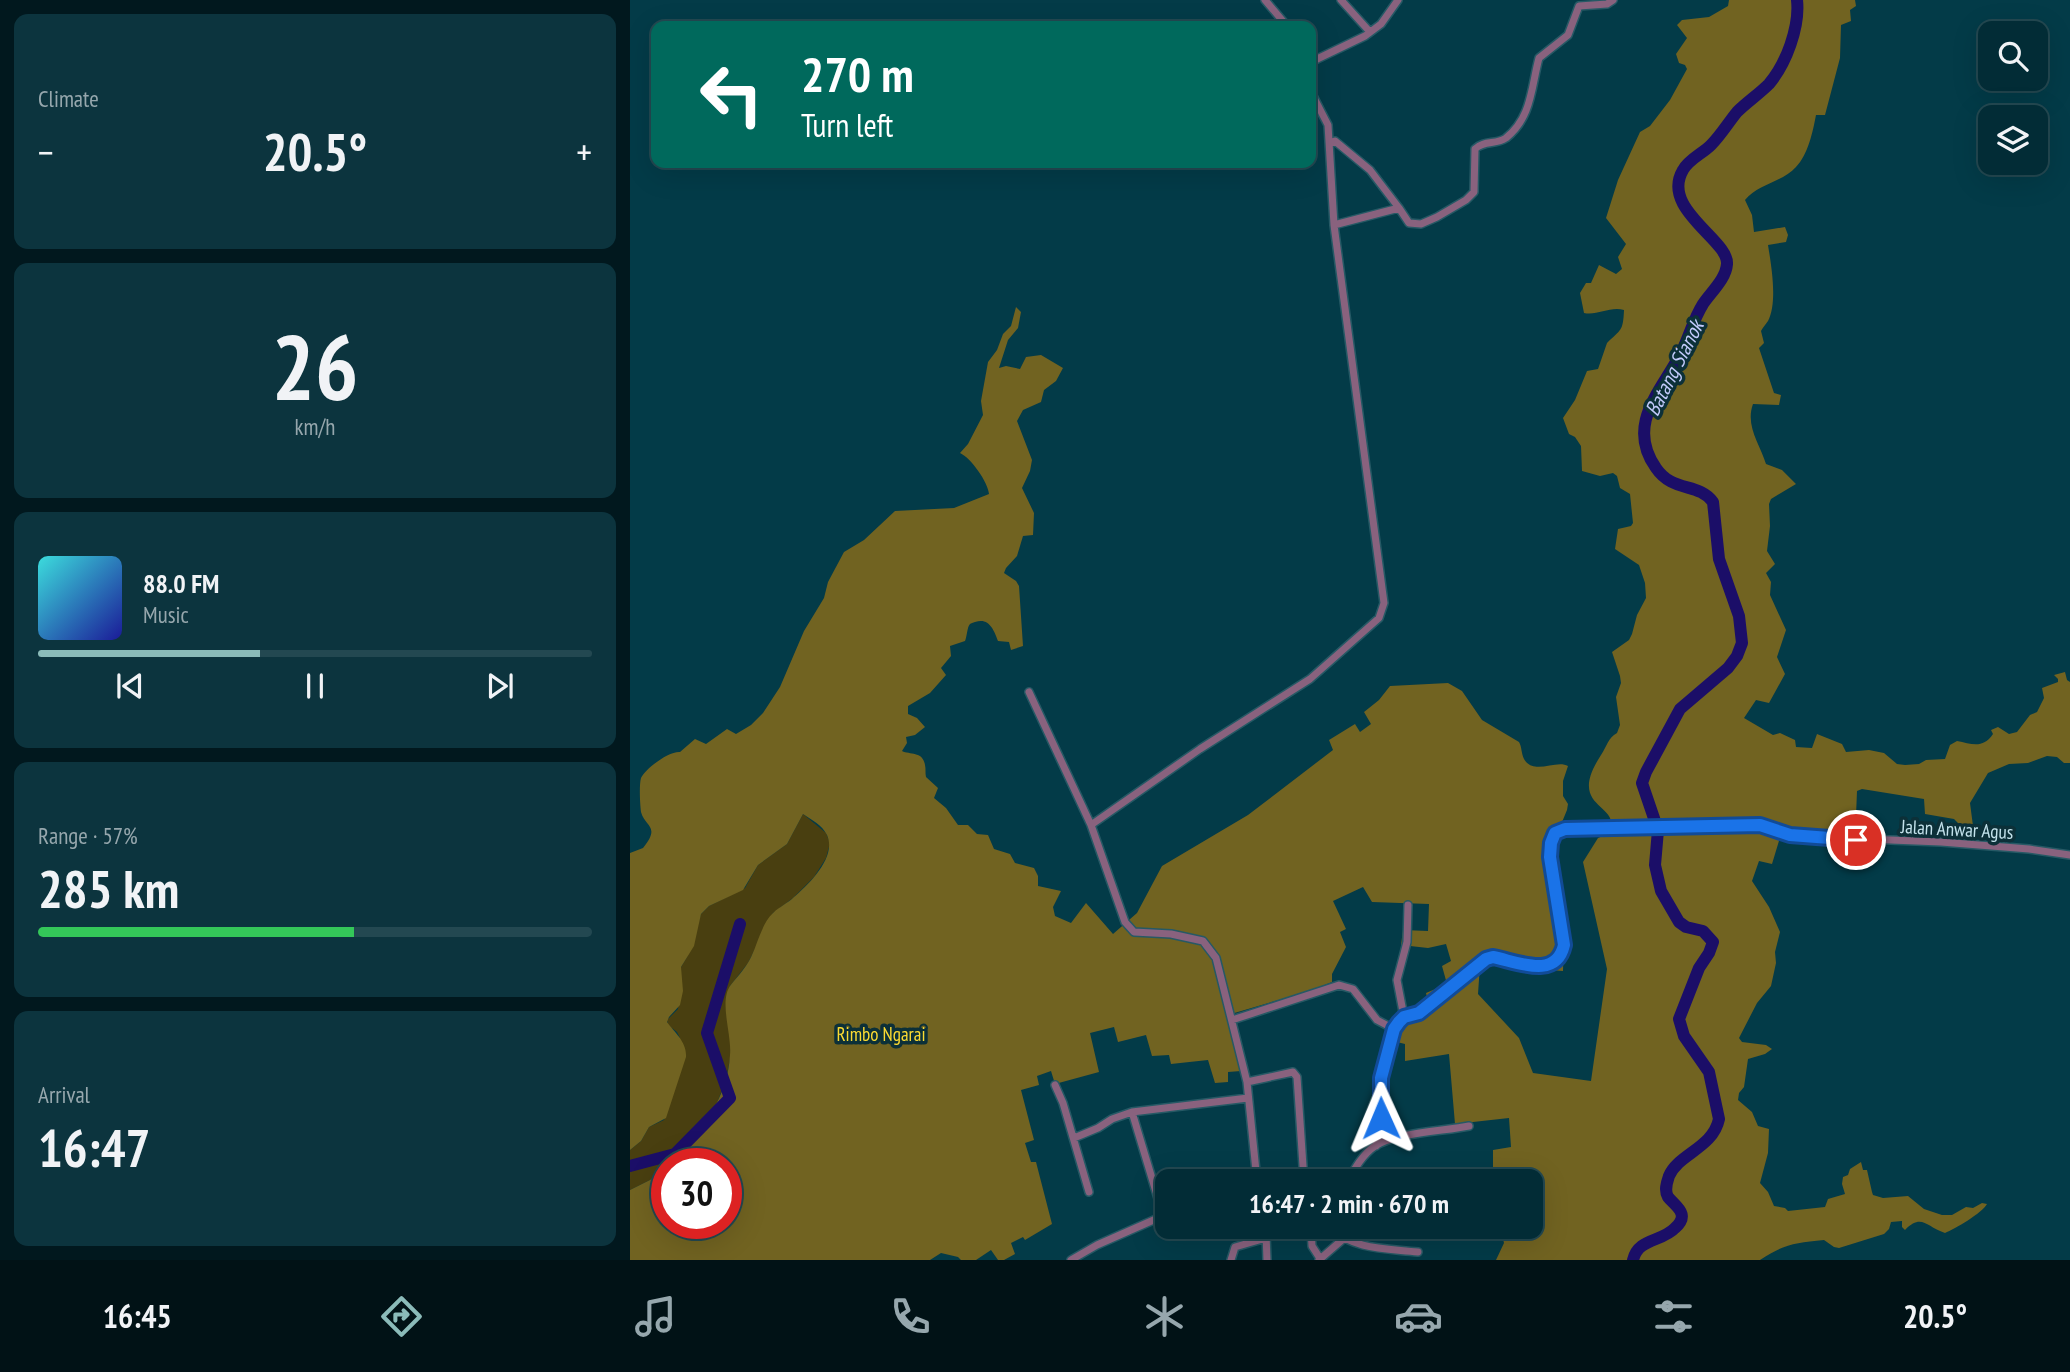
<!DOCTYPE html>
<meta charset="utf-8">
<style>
:root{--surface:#022c36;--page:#0c343e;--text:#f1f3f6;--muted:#96a7ad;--line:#234851;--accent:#8bbbb9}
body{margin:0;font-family:"PT Sans Narrow",sans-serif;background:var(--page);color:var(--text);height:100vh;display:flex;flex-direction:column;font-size:26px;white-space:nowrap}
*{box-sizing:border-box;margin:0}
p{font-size:23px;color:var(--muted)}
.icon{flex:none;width:38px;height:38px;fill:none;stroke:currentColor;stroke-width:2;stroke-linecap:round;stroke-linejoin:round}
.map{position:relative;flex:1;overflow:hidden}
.drawer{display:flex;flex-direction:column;gap:14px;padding:14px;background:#01181e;width:630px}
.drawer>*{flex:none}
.top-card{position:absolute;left:21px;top:21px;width:665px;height:147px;border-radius:14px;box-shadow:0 7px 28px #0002,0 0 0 2px var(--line);background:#00695c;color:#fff;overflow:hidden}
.buttons{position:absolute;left:1348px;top:21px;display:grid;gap:14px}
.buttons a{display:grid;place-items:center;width:70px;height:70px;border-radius:14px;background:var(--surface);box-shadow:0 7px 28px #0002,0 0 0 2px var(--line);font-size:35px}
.speed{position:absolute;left:21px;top:1148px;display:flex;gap:14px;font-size:35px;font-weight:700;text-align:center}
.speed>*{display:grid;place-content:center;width:91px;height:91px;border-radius:50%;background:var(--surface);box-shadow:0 7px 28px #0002,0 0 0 2px var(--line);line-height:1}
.speed .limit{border:10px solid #d22;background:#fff;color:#111}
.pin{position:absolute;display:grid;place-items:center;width:60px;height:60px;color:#fff;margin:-30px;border:4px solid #fff;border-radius:50%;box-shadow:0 2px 7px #0007}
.me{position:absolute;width:77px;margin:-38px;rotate:359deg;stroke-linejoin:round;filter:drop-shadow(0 0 5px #0008)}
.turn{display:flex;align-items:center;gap:24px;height:147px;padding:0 35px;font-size:32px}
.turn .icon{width:91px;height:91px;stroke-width:2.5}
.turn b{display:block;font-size:49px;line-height:60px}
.big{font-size:52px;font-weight:700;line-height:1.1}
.drawer .card{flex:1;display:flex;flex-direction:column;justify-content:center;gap:10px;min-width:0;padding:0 24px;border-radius:14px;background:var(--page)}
.drawer .dial{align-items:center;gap:0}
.dial b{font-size:91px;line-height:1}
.song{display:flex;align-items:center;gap:21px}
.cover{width:84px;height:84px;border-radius:10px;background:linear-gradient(135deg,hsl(180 70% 55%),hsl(240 70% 35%))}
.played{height:7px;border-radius:4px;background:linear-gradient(90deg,var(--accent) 40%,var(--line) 40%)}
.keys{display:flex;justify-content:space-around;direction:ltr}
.heat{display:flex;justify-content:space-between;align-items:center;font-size:38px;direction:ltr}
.charge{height:10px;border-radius:5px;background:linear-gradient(90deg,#34c759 57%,var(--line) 0)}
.trip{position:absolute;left:525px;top:1169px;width:388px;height:70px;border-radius:14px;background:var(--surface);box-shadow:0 7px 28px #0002,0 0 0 2px var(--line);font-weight:700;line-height:70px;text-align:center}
.dock{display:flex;height:112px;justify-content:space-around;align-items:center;background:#011216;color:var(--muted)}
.dock .icon{width:49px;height:49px}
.dock .on{color:var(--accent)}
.dock b{font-size:32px;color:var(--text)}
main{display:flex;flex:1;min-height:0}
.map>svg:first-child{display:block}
</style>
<main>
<section class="drawer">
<div class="card"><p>Climate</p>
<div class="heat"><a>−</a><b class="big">20.5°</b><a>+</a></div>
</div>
<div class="card dial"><b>26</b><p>km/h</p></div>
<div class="card">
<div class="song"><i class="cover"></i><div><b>88.0 FM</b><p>Music</p></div></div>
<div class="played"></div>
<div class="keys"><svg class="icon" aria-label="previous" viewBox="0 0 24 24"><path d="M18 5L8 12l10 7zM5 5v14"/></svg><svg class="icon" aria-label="pause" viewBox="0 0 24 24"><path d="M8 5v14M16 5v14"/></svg><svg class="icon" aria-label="next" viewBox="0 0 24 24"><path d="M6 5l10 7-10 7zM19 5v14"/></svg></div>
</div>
<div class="card"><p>Range · 57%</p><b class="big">285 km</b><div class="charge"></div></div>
<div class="card"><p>Arrival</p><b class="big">16:47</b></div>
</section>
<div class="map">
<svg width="1440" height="1260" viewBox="0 0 1440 1260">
<rect width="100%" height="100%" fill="#033b48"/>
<path fill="#493f10" d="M173,814L196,833L200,843L196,858L184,877L163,898L143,913L118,963L100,986L101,1054L96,1079L84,1111L51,1154L20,1180L0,1190V1150L11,1141L19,1127L34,1120L46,1083L50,1038L47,1032L38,1025L37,1020L48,1009L51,967L57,957L71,914L79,906L115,888L128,865L157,844Z"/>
<path fill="#716321" d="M1099,0H1225L1226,6L1220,10L1221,21L1211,25L1210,58L1195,115H1186C1183,131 1178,155 1166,167C1153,182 1128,184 1115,200L1122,215L1124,232L1155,227L1158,235L1156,242L1138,245C1141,264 1148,302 1138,321C1136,324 1133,327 1131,331L1134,343L1129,348L1144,393L1151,395L1149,405L1123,404C1115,426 1130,444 1136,464L1152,470L1166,484L1141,499L1139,504L1140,526L1137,551L1145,564L1136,573L1141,582L1140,595L1156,630L1147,657L1155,674L1139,703L1126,700L1114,718L1143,735L1150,733L1165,740L1166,747L1182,748L1187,734L1212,744L1216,752L1239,750L1254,753L1267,764L1275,765L1289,764L1296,760L1315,759L1320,745L1327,741C1342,744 1353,749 1363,734L1361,730L1368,727L1379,734L1387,732L1400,715L1407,712L1414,698L1412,688L1428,682V679L1424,675L1435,672L1437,680L1440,682V763H1434L1427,757L1417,756L1398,763L1379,764L1358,773L1340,803L1343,826H1331L1324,819L1295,814L1294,799L1232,789L1227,791L1226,816L1218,837L1152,831L1142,864L1129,861L1122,881L1139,907L1150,932L1145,952L1146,963L1141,986L1127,1003L1109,1038L1112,1042L1136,1045L1142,1049L1135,1054L1118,1059L1114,1087L1109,1093L1108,1100L1122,1112L1128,1126L1139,1129L1138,1153L1130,1183L1138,1192L1144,1206L1155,1208L1158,1211L1195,1207L1198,1199L1215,1194L1212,1184L1213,1177L1218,1175L1220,1169L1231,1162L1233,1170H1237L1242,1192L1243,1195L1253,1198L1278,1196L1294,1209L1312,1215H1322L1336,1207L1343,1208L1352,1203L1357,1204C1352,1213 1325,1229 1315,1233C1296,1227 1292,1213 1275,1230L1272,1227V1221L1261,1222L1259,1229L1254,1234L1209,1248L1204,1247L1194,1240C1165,1243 1154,1244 1130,1260H866L874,1243L870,1227H901V1181H818V1175L863,1168V1150L881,1147L879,1118L825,1124L819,1054L775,1061V1044L755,1039L758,1026L767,1015L768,1010L799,1006L796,993L817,984L812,966L821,961L816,944L798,948L771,945L773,930L798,931L799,904L742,902L733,887L703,901L716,929L710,932L716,947L702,974V982L683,990L601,1014L611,1071L598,1072V1082L585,1083L578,1060L541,1064L539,1055L522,1056L516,1035L488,1042L484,1027L460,1033L469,1072L425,1084L421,1071L407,1076L409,1085L391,1090L404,1140L395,1143L401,1162H406L422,1224L395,1240L393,1237L381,1243L385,1254L374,1260H368L361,1250L346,1260H331L328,1257L311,1253L300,1260H0V1190L20,1180L37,1166V1223H96V1164H39C70,1136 98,1097 100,1055C102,1035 89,1002 100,986C106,978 114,970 119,961C127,947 131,924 143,913C149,907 158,903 164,897C179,884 207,857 197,835C192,825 182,820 173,814L157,844L128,865L113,890L79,906L71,914L64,946L51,967L53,991L50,1005L39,1017L37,1022C45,1033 57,1042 56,1057L36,1118L19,1127L11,1141L0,1150V853L13,848C31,826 15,827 11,812C10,804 9,785 11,778C16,768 39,751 50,752L65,739L76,744L97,729L106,734L121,725L133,713L150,687L174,631L194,598L198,582L214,552L234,540L265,511L324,508L359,494C358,482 341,458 330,453L338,444L353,415L351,401L358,362L367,350L373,334L381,326L386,307L391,312L388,328L378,340L369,368L376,366L390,369L396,357L411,355L433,368L426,381L414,390L411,402L393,410L387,421L402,460L400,471L392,488L404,513L403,535L393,536L387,556L376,568L374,573L386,581L389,586L393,646L381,650L379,642L368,641C364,630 359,617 345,622C343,623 341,623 340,624C337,627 337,637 335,641L320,646L321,656L311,668L316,675L300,693L278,706V714L287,718L295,727L285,735L276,737L277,743L272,751C280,755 293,751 295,765C296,769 295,773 296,777L308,788L304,798L316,808L328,825H338L347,834L358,835L364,849L380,854L385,863L404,868L408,876V886L431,891L423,907L425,916L441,923L456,903L483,934L507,913L532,866L618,815L703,750L699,740L725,724L730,732L741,724L734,712L749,700L760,686L818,683L832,691L852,720L889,742C892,747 891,753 894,759C904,776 926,759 938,766L933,781V796L938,804L937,810L930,827L926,851L921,860L934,933L933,971L850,965L848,994L889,1038L903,1073L961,1081L977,969L953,862L968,838L980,833C992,802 935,810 971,755C977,746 978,738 987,733L990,725L986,697L991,683L990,676L982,652L999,640L1002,634L1007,615L1016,598L1015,583L1009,565L985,549L988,529L1001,526L1003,523L1000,494L990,488L987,476L983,473L970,476L952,471L951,446L945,437L939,434L933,418L945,400L957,371L968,369L977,343C991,329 993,332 994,310C980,306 967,316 954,313L950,293L956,283H961L969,265L986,274L992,269L988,257L996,244L976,218L988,180L1010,132L1020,126L1040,100L1057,69L1055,65L1049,63L1046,54L1057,38L1047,25L1052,20L1079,17L1098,6Z"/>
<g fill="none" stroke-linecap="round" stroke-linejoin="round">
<path stroke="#1b0e68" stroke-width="12" d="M0,1166L45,1154L100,1098L77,1033L110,924
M1003,1260C1008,1238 1032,1242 1045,1228C1061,1214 1045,1206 1038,1197C1034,1190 1037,1182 1039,1176C1048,1154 1083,1148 1089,1119L1079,1072L1054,1036L1049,1019L1069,968L1079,953L1083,942L1073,931L1056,927L1049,922L1031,891L1025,865L1028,830L1012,783L1016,772L1050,709L1098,668L1107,656L1112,643L1109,616L1089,559L1083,502C1068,482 1043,493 1026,468C995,424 1032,390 1051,353C1059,337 1063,320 1073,304C1081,292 1096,279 1097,264C1099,240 1030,209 1053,170C1059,159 1072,154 1081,145C1091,135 1098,123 1107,112C1117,102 1129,94 1139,84C1156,64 1170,27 1167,0"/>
<g stroke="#265965" stroke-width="10">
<path id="street" d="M635,0L657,26
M711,0L740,32
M681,65L685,60L735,36L751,24L768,0
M700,143L705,141L740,170L769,208
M704,225L769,208L779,223L791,224L807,217L836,200L844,192L845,149C854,140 866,145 876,138C902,117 901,88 909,58L938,35L949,6L977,4L983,0
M399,692L461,825L495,922L504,932L541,934L573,941L586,958L617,1082L627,1181
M461,825L570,749L680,679L749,618L754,603L704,225L698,125L681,92
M774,1017L767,980L777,942L778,905
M602,1020L709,985L723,989L747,1020L764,1029
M617,1082L663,1072L667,1077L674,1181
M425,1085L433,1103L459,1192
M502,1112L533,1215
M444,1138L468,1128L482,1119L502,1112L618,1098
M746,1146L751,1118V1078L764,1029C773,1015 780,1019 791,1011C814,996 832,971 856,959L863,957C888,962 926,980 934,945L920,857L921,843L925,833L935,829L1130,825L1160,836L1311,842L1399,849L1440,855
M718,1181C725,1168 733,1154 745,1146C764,1133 815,1131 839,1126
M696,1227C728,1250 750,1248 788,1252
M681,1230L682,1246L691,1260
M636,1231L681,1230L689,1227
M636,1234L637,1260
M441,1260L467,1245L535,1215
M601,1260L605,1247L636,1238
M689,1260L727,1227"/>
</g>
<use href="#street" stroke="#89627e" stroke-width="7"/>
</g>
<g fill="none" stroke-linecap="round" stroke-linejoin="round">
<g stroke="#114b97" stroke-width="18">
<path id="route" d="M751,1118V1078L764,1029L769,1022L774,1017L789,1013L856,959L863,957C888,962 926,980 934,945L920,857L921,843L925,833L935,829L1130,825L1160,835L1226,840"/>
</g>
<use href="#route" stroke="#1a73e8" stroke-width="12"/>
</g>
<g text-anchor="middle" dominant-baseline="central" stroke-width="7" stroke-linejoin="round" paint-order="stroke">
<g font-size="19" fill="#c3e2eb" stroke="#0c3038">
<text transform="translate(1327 829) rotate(3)">Jalan Anwar Agus</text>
</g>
<g font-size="19" fill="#fcdb32" stroke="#0c3038">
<text x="251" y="1034">Rimbo Ngarai</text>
</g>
<g font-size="21" font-style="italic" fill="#c2cafb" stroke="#0c3038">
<text transform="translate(1044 368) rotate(-63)">Batang Sianok</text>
</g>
</g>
</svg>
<div class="buttons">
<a><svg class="icon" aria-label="search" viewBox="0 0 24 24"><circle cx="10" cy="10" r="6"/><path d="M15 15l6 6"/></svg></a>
<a><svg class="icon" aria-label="layers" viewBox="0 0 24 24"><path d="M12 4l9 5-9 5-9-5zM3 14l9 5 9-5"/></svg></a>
</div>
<div class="speed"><div class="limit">30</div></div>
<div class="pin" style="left:1226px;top:840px;background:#d93025"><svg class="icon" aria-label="arrive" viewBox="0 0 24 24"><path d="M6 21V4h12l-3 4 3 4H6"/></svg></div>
<svg class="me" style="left:751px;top:1118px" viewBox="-20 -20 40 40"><path d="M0-17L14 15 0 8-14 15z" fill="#1a73e8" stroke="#fff" stroke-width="4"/></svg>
<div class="trip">16:47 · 2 min · 670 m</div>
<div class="top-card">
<div class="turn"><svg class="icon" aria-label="left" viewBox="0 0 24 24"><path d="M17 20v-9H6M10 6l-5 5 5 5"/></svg><div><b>270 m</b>Turn left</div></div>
</div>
</div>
</main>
<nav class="dock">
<b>16:45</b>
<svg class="icon on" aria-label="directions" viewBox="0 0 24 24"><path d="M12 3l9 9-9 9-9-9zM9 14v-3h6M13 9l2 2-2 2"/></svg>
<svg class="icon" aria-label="music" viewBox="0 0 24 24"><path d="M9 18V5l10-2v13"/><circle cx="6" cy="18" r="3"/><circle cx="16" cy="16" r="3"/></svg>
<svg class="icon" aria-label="phone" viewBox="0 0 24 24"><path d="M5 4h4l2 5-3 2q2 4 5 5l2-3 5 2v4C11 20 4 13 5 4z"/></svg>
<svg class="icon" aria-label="climate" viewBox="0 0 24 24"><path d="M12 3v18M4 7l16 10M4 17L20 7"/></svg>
<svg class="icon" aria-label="car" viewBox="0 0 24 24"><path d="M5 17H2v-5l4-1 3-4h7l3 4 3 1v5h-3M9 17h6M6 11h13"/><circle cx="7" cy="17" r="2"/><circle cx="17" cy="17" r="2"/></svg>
<svg class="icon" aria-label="filters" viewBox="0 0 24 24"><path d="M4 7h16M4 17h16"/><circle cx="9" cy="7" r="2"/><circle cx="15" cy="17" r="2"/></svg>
<b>20.5°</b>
</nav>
